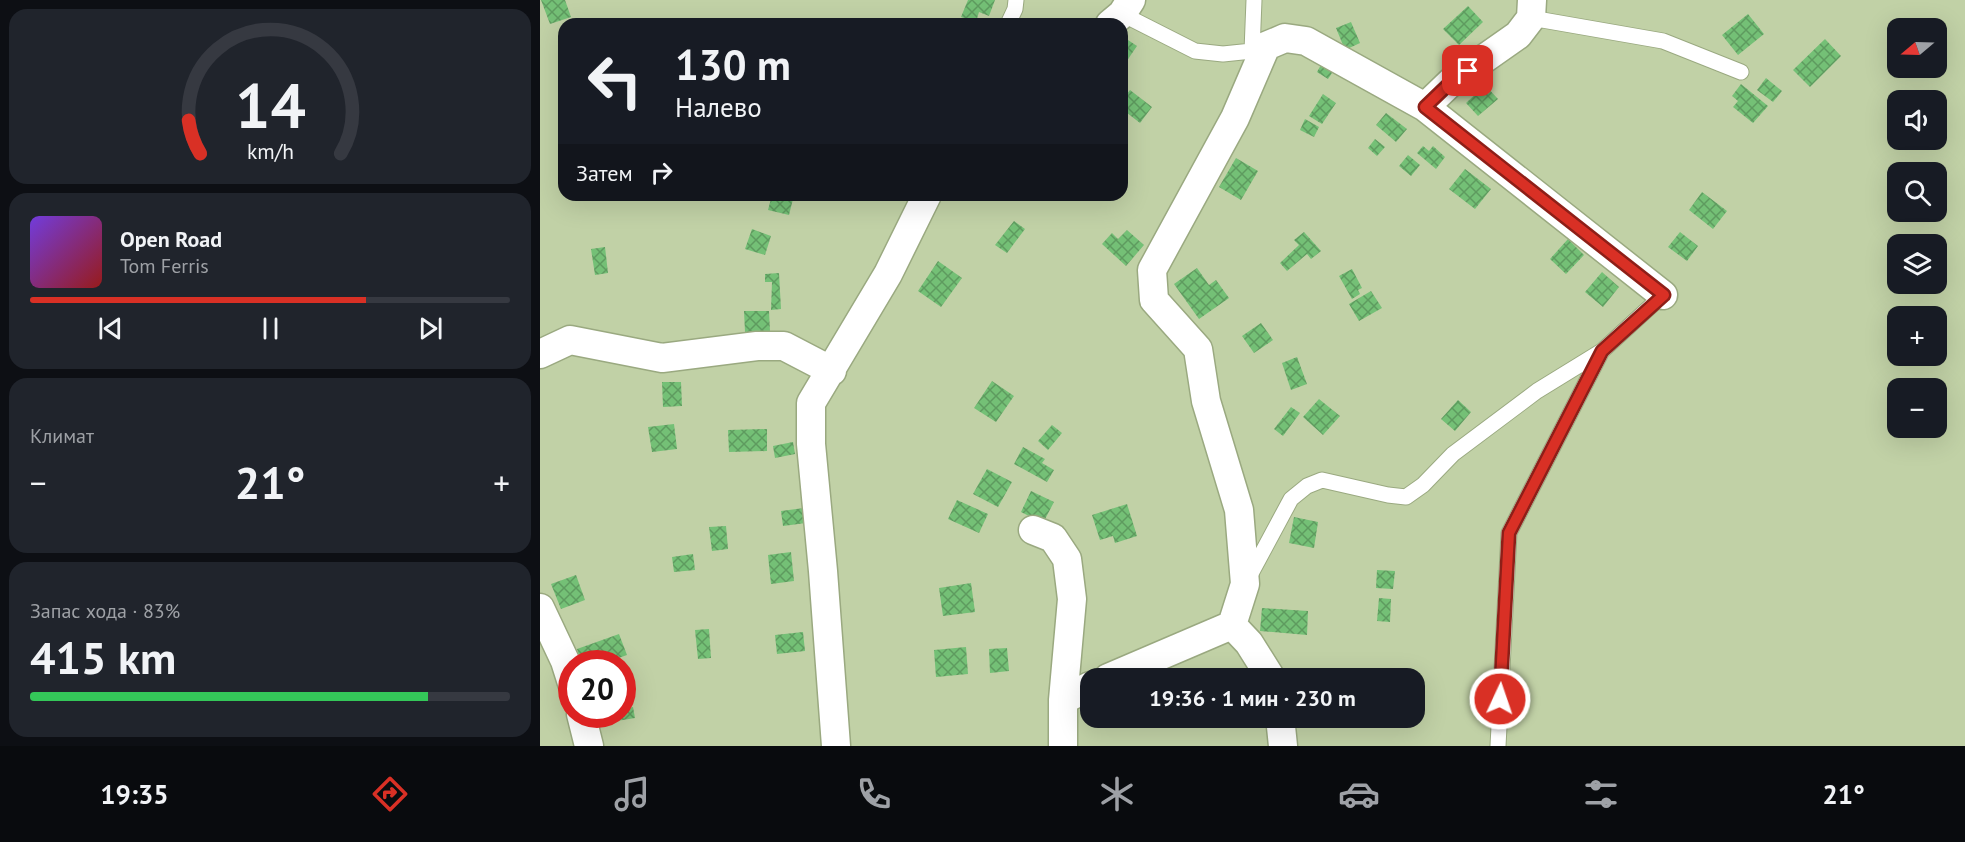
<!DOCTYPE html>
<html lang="ru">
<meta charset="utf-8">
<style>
:root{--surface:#171b24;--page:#20242c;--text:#f1f3f6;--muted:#9ea1a6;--line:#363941;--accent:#d93025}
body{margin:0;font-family:"PT Sans",sans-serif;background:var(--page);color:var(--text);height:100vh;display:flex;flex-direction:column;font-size:22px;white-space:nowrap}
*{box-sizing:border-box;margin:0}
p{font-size:20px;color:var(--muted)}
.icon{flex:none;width:33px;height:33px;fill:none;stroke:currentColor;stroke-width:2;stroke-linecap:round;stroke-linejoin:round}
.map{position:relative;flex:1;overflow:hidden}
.details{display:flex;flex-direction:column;gap:9px;padding:9px;background:#0d0f14;width:540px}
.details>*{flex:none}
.banner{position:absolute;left:18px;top:18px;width:570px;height:183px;border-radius:18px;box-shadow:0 6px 24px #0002;background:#171b24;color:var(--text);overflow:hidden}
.needle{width:39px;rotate:251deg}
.tools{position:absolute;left:1347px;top:18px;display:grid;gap:12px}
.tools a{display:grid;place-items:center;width:60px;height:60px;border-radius:12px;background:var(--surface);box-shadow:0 6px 24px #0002;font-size:30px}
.speed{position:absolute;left:18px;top:650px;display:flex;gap:12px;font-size:30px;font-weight:700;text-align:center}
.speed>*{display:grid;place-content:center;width:78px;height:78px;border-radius:50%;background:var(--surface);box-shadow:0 6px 24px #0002;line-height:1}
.speed .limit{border:9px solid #d22;background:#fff;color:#111}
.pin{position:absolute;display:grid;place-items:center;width:51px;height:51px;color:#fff;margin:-26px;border-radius:12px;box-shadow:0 3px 9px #0006}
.me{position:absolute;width:66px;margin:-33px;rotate:3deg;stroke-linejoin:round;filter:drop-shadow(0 0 4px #0008)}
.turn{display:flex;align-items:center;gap:21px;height:126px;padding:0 18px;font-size:27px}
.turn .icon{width:78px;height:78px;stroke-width:2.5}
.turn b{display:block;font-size:42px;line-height:51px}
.then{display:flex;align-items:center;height:57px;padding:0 18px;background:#0003;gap:12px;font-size:22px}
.big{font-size:45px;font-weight:800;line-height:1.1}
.details .card{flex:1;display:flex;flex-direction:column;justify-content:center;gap:9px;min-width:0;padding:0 21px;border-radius:18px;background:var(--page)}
.details .dial{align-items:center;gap:0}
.dial svg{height:156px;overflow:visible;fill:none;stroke:var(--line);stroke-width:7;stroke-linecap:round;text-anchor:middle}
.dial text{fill:var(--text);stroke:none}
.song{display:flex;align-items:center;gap:18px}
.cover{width:72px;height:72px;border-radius:9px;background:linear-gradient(135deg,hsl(260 70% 55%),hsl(0 70% 35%))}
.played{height:6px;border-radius:3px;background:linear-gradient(90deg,var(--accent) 70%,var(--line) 70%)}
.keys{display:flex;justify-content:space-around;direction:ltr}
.heat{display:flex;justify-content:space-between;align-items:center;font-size:33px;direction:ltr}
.charge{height:9px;border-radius:4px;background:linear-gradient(90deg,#34c759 83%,var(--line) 0)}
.trip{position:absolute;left:540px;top:668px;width:345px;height:60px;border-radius:18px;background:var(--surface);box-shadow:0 6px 24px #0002;font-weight:800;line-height:60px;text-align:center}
.menu{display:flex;height:96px;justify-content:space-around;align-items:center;background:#090b0e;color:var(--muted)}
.menu .icon{width:42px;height:42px}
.menu .selected{color:var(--accent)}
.menu b{font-size:27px;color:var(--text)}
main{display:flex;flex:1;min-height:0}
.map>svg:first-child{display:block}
</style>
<main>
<section class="details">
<div class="card dial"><svg viewBox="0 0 100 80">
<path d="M14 69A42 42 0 1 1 86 69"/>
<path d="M14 69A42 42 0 0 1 8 52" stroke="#d93025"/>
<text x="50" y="56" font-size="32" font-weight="700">14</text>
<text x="50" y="72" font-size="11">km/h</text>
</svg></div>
<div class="card">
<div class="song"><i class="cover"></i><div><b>Open Road</b><p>Tom Ferris</p></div></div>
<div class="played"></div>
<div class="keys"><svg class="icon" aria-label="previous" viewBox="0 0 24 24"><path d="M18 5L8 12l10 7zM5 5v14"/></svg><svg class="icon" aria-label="pause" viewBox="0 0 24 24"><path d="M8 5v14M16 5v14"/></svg><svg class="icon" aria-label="next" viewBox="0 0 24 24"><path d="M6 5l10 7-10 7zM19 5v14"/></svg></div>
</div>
<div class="card"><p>Климат</p>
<div class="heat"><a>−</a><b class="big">21°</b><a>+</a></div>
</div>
<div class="card"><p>Запас хода · 83%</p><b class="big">415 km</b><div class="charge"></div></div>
</section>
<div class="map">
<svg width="1425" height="746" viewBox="0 0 1425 746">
<defs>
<pattern id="building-cross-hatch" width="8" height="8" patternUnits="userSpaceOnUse" patternTransform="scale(1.5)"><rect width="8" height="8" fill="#74c076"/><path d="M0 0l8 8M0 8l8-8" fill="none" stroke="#5e9b5f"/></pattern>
</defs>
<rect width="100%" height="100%" fill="#c1d1a6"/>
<path fill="url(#building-cross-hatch)" d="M1,0H25L31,17L10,24Z
M428,0H455L449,16L439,12L436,22L421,17Z
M928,6L943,22L919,45L903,29Z
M1208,14L1224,34L1198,55L1182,35Z
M811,22L820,43L805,50L796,28Z
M582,36L597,46L582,68Z
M1285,39L1301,56L1270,87L1253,70Z
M782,63L794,70L788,79L777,72Z
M1226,78L1242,91L1233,102L1217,90Z
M1201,84L1228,106L1213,123L1193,107L1198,101L1192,96Z
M945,85L958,99L938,116L926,103Z
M590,90L612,107L600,123L582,109V100Z
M783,94L796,103L782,124L769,116Z
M846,113L867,129L856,142L836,125Z
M765,119L779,127L774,137L760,130Z
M835,139L845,147L837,156L828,148Z
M883,146L889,151L893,146L905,157L896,169L877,153Z
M868,155L880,165L871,176L859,166Z
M696,158L718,171L701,200L679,187Z
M925,169L951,189L935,209L909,189Z
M1162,192L1187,211L1173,229L1149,210Z
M232,195H254L249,215L228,210Z
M474,221L485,229L467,253L455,245Z
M212,229L231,236L225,255L205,249Z
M587,230L604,245L586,266L562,244L572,233L578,239Z
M764,232L781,251L771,259L767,254L747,271L740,263L759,245L754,240Z
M1140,232L1158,246L1147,261L1128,247Z
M1028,239L1044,255L1026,274L1010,259Z
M65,247L68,273L55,275L51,249Z
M398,261L422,278L401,307L378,291Z
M657,268L669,285L676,280L689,298L659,319L634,284Z
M812,269L822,288L818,290L820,294L812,299L799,276Z
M1062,272L1079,287L1063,307L1045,292Z
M239,273L241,309L231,310L232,282H225V274Z
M831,291L842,308L819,321L809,304Z
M204,311H229L230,331L205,332Z
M721,323L733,340L714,353L702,336Z
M757,357L767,384L751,390L742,363Z
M452,381L474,396L456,422L434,408Z
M122,382H141L142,406L123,407Z
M779,399L800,416L783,435L763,417Z
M918,400L931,412L915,431L901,419Z
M751,407L760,413L743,436L734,429Z
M134,424L137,449L112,452L108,427Z
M512,425L522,433L508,450L498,441Z
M227,429V451L189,452L188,430Z
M253,442L255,454L235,458L233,446Z
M483,447L505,459L502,463L514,470L507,482L474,464Z
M447,469L472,482L458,507L433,494Z
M491,491L514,502L503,523L481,512Z
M417,500L448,514L439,533L408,519Z
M587,504L597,536L575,543L573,536L560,540L552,515Z
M264,508L266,523L243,526L241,511Z
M754,517L778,522L774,548L749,543Z
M186,526L188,549L172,551L169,527Z
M251,552L254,581L231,584L228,555Z
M153,554L155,570L134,572L132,557Z
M837,570L855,571L853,589L836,588Z
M36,575L45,600L21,609L11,584Z
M431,583L435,612L403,616L399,588Z
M839,598L851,599L850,622L837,621Z
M722,608L768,611L767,635L720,631Z
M169,629L171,658L158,659L155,630Z
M263,632L265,651L237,654L235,635Z
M79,634L87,655L73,660L75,663H32L31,659L39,656L37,649Z
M426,647L428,674L396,677L394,650Z
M467,648L469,671L450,673L449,649Z
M93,707L95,718L59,724L57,714H82V709Z"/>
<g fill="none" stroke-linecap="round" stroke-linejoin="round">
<g stroke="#9aa980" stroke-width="17">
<path id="service" d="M582,14L655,51L683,54L712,51L726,46
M991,18L1123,41L1201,72
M468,24L475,9L476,0
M712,51L714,0
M708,579L751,499L767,486L782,480L848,495L866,497L883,485L913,454L997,391L1062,351
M958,746L969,533L1062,351L1123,295"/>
</g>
<g stroke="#9aa980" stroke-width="31">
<path id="minor" d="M570,24L582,14L591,0
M885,107L911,82L978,35L991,18L992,0
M0,354L30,340L122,358L217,346H244L292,371
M493,530L513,538L527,559L532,599L523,700V746
M0,608L25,661L32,683
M568,678L692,625
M731,678L709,643L692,625L705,584L699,510L666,401L658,349L614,300L612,270L695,118L726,46L745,38L766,41L885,107L1123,295
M523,700L550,686
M41,714L49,746
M740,717L743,746
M296,746L283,571L271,444V403L348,274L387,195"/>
</g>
<use href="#service" stroke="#fff" stroke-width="15"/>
<use href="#minor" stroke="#fff" stroke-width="28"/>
</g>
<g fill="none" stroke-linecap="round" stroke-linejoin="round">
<g stroke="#8d1f18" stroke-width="15">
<path id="route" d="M928,71L911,82L885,107L1124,295L1062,351L969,533L960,699"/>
</g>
<use href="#route" stroke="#d93025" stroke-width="10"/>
</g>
</svg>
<div class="tools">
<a><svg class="needle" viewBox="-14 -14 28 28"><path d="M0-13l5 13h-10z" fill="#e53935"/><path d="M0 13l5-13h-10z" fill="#9ea1a6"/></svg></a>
<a><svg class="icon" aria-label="sound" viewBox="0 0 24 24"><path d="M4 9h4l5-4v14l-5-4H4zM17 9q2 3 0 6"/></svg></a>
<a><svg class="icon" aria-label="search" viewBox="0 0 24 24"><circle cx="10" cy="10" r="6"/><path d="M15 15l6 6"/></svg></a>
<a><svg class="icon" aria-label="layers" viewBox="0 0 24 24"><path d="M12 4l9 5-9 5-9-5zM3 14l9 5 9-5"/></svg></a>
<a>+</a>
<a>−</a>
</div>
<div class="speed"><div class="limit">20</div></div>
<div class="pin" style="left:928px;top:71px;background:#d93025"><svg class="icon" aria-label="arrive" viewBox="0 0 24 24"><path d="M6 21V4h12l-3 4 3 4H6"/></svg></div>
<svg class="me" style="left:960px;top:699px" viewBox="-20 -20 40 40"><circle r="17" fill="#d93025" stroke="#fff" stroke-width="3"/><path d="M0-11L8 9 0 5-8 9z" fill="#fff"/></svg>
<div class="trip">19:36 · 1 мин · 230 m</div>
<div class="banner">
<div class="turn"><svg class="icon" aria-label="left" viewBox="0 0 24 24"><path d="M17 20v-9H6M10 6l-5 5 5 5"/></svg><div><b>130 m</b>Налево</div></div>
<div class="then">Затем<svg class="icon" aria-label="right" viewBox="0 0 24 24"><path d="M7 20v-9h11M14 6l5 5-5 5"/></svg></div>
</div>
</div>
</main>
<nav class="menu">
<b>19:35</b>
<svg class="icon selected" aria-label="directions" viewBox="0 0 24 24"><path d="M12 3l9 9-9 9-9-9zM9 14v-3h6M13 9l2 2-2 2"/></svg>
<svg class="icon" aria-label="music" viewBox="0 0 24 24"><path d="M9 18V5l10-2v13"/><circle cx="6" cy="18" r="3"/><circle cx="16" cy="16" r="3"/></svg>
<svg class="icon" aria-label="phone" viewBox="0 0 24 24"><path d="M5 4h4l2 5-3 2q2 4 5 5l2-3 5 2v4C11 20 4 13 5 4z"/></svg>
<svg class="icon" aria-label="climate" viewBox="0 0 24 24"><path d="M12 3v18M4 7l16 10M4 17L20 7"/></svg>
<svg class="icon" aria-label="car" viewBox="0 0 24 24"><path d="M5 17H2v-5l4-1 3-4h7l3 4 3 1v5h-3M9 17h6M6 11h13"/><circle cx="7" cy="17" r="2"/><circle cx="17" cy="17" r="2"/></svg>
<svg class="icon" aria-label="filters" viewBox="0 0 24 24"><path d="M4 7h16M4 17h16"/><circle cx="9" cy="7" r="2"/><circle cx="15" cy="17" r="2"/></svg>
<b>21°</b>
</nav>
